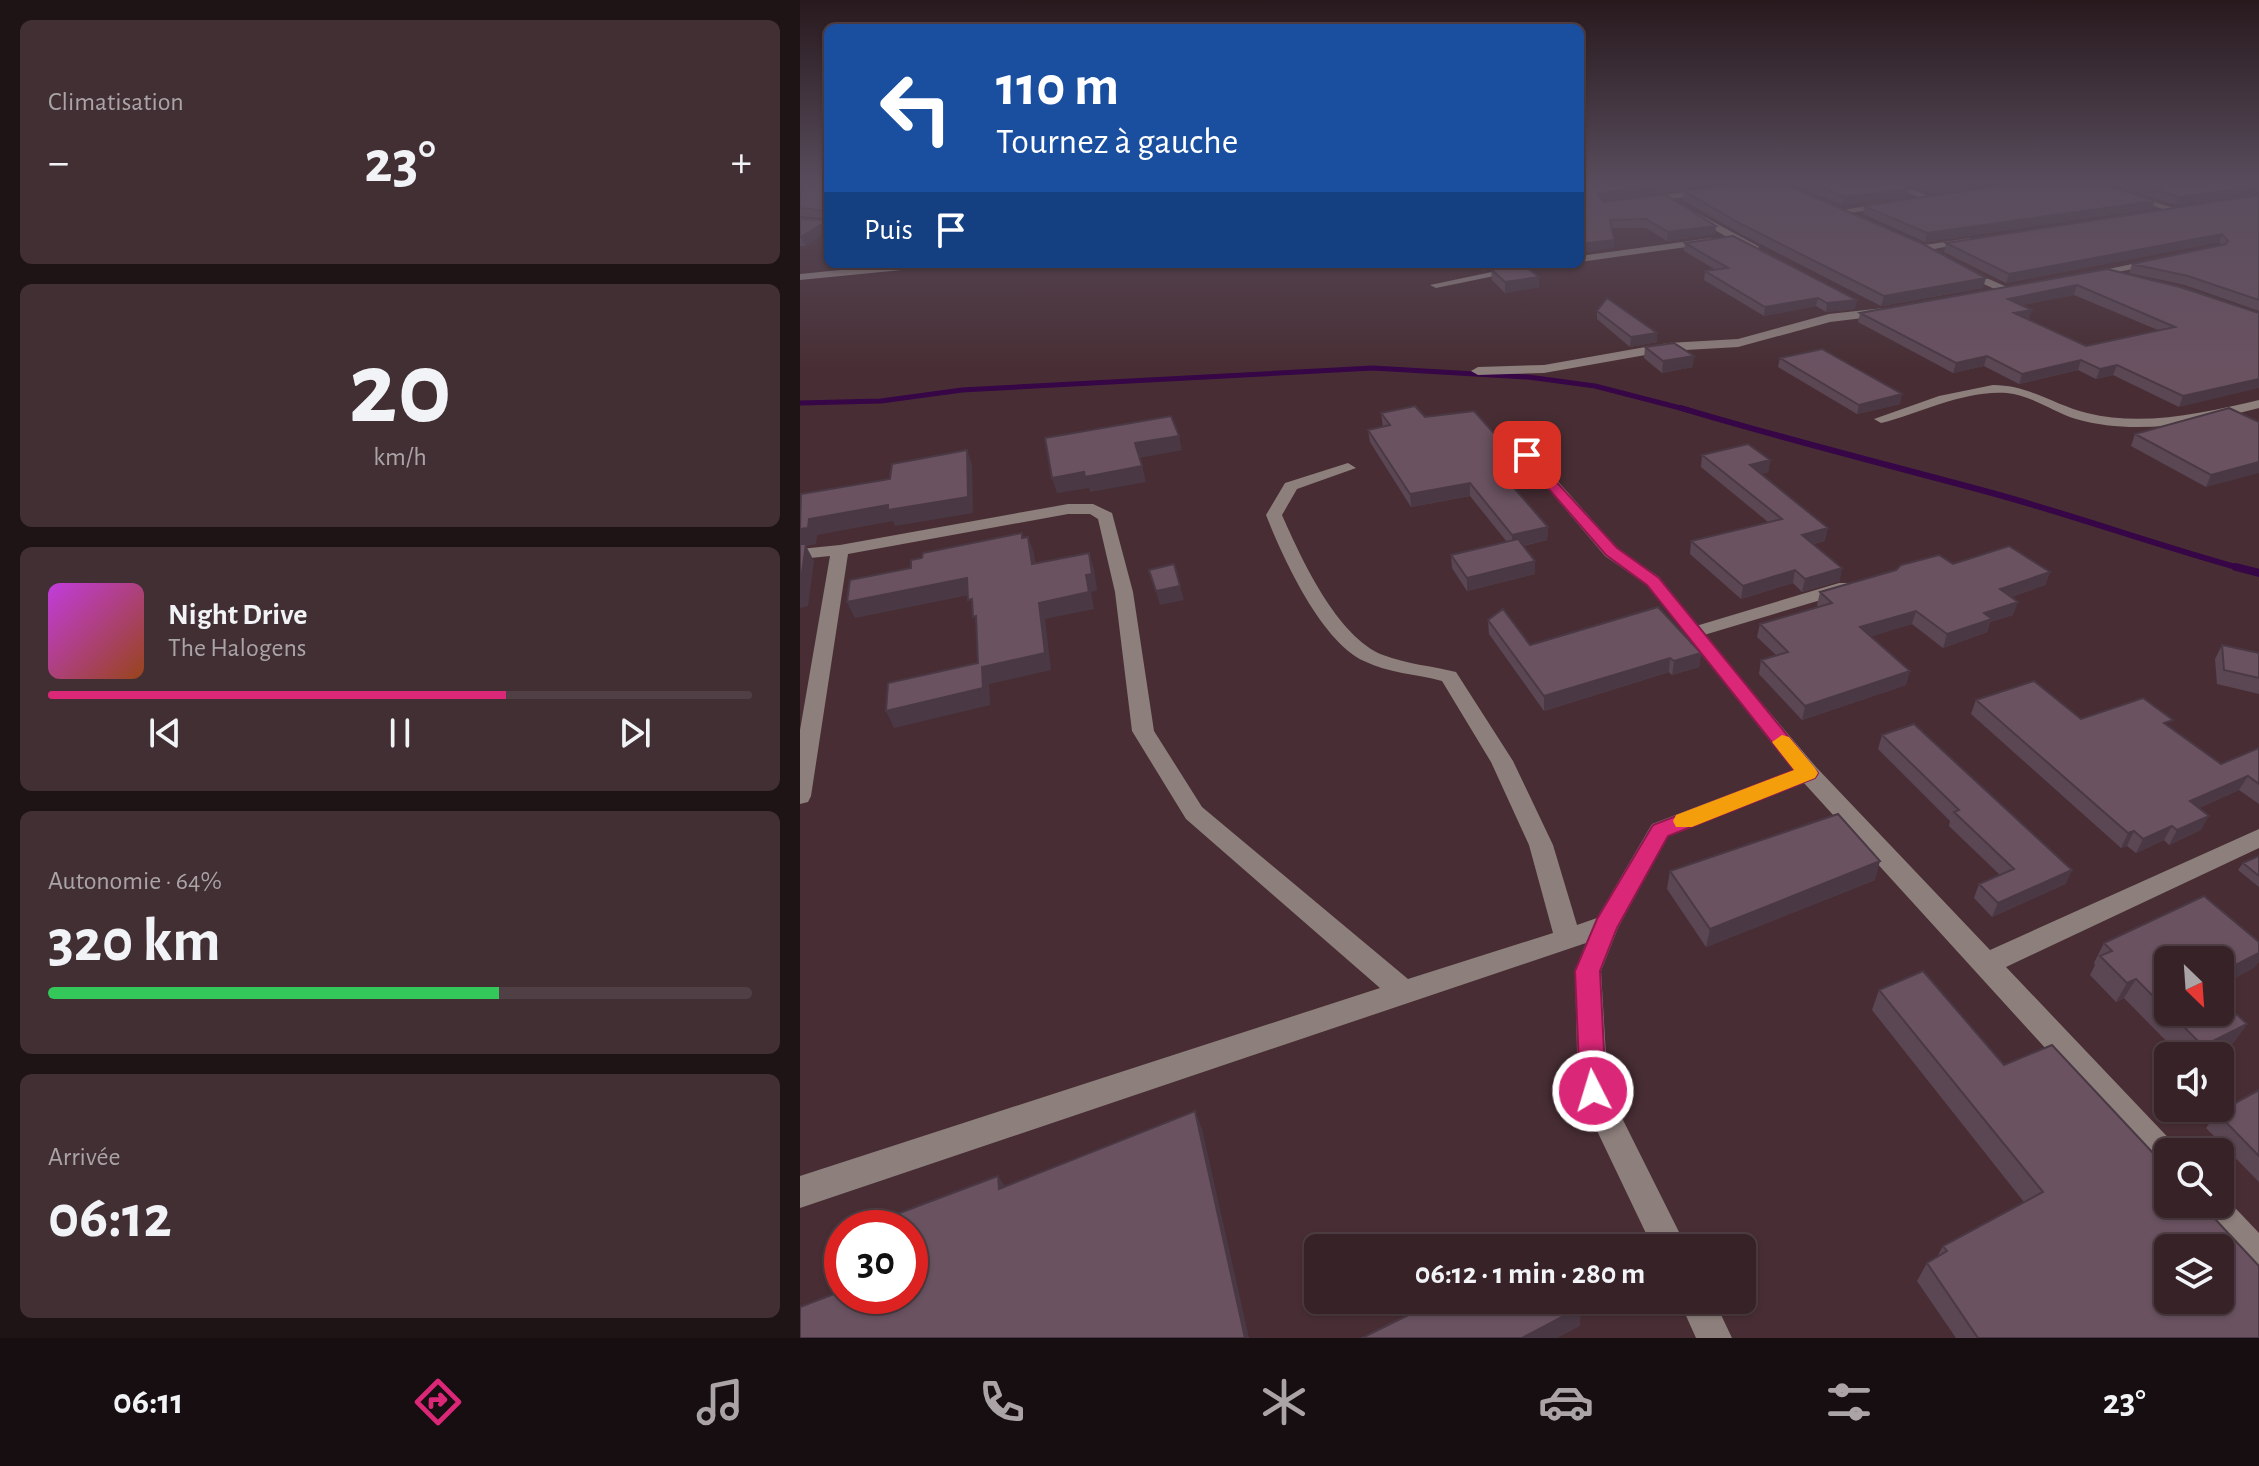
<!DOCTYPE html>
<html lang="fr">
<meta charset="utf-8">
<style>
:root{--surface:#362227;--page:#412f33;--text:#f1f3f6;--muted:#aaa4a7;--line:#503f44;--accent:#db2777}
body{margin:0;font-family:"Alegreya Sans",sans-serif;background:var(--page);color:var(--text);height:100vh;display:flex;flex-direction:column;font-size:30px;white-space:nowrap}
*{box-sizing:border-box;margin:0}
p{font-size:26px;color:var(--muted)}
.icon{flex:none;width:44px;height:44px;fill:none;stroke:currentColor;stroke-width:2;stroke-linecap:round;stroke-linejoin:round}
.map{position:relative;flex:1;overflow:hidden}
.side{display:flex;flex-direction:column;gap:20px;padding:20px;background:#1e1315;width:800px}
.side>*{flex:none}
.top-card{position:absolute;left:24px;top:24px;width:760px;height:244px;border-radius:12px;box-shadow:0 2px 6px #0004,0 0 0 2px var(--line);background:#1a4fa0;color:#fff;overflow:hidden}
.needle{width:52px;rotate:155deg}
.fabs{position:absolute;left:1354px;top:946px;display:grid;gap:16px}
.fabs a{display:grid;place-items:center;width:80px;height:80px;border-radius:12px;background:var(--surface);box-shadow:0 2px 6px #0004,0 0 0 2px var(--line);font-size:40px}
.speed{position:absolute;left:24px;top:1210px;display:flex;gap:16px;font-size:40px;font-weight:700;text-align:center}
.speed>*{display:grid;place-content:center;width:104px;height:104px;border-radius:50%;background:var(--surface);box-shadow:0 2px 6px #0004,0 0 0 2px var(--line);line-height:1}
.speed .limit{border:12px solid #d22;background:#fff;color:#111}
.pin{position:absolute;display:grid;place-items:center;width:68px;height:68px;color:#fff;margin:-34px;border-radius:16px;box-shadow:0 4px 12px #0006}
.me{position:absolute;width:88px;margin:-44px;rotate:355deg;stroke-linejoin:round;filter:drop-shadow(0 0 6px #0008)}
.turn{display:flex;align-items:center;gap:28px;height:168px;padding:0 40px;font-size:36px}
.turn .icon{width:104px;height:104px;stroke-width:2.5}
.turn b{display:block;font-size:56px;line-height:68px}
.then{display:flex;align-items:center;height:76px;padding:0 40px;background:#0003;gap:16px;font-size:30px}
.big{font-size:60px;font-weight:700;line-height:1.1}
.side .widget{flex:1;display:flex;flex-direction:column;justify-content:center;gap:12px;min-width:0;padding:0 28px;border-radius:12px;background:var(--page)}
.side .dial{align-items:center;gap:0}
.dial b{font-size:104px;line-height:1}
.song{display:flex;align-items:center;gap:24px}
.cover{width:96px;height:96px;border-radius:12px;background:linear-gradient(135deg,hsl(290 70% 55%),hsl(20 70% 35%))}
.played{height:8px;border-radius:4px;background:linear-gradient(90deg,var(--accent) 65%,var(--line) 65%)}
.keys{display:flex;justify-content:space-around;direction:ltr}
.heat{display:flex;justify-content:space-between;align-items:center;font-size:44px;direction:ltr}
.charge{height:12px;border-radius:6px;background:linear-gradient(90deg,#34c759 64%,var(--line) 0)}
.trip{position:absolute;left:504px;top:1234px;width:452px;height:80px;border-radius:12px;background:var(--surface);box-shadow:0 2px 6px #0004,0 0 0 2px var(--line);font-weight:700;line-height:80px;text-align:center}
.dock{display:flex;height:128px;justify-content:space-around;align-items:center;background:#160e10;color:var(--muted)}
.dock .icon{width:56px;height:56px}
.dock .active{color:var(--accent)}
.dock b{font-size:36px;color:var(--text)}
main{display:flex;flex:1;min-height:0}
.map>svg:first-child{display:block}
</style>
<main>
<section class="side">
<div class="widget"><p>Climatisation</p>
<div class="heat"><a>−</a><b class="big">23°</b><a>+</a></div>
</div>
<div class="widget dial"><b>20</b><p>km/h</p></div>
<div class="widget">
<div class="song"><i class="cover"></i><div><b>Night Drive</b><p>The Halogens</p></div></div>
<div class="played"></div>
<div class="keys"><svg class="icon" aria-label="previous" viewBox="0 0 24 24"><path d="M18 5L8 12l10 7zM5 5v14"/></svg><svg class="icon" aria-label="pause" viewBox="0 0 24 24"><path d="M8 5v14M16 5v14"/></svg><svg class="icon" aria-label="next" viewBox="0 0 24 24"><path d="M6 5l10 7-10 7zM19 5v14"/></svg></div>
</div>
<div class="widget"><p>Autonomie · 64%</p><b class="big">320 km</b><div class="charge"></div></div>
<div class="widget"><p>Arrivée</p><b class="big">06:12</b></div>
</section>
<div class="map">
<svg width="1459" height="1338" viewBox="0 0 1459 1338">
<rect width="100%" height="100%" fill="#482e34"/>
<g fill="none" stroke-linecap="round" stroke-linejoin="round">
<path stroke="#360646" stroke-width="5" d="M0,403L81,401L162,390L573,368L728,377L795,386L888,410"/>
<path stroke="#360646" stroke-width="6" d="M881,408C984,439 1089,465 1192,493C1276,516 1359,546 1443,569"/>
<path stroke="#360646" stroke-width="8" d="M1436,567L1459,573"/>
<path fill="#8d7f7c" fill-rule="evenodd" d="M1082,182H1094L1136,199L1128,201Z
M1280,182H1293L1383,211L1375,213Z
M909,188L912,193L841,203L836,200Z
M1089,202L1092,207L1042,214L1037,211Z
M895,212L958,246L959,248L950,250L892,217Z
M1104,236L1125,245L1170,238L1175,241L1124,251L1100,241Z
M911,238L915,243L780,262V256Z
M1356,259L1361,262L1360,264L1285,278L1280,275Z
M99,264H137L132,267L0,280V274Z
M730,264H752L636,288L630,285Z
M1162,267L1209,288L1211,290L1201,292L1158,272L1157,270Z
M1084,308L1090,312L1088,315L1030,322L938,347L868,351L744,373L678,375L671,371L678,367L744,365L868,343L938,339L1029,314Z
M1193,385C1229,385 1254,405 1287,413C1343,427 1404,413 1459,400V408C1400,423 1336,436 1276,419C1253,412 1231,395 1207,393C1163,390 1122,413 1081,423L1074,419L1139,396Z
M727,450L732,452L817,548L859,577L896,626L1039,583H1051L1054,587L1051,591L904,635L1016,767L1190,950L1459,829V848L1206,967L1379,1149L1380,1152H1368V1175L1357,1171L1004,783L868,836L818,928L801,971L808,1090L887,1248H853L778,1091L775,971L786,943L0,1208V1176L580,988L386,819L332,731L315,592L298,519L290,514H268L48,554L11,796L8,802L0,804V730L30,556L0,559V549L40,545L268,504H293L312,513L333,592L354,731L402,807L608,979L753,933L729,845L691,762L642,681C616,674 588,673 564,661C521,641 483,558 466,515L485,483L548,463L556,468L497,489L482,515C501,558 537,637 583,655C606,664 632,666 656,672L713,761L753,845L777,925L797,918L852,824L993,770L847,585L805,556L722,458L719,455Z
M1420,1192L1459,1233V1274C1438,1265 1402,1225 1393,1204H1420Z
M879,1300H914L932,1338H896Z"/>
</g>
<path fill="#5b4753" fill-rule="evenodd" d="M0,182H28V231L5,246H0V219L25,220V218L0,216Z
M780,182H932L803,201L915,234L867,241L846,228H812L814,248Z
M989,182H1298L1352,209L1125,242L1063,214L1064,206L1211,184L1136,193L1094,182L1108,196L1042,205Z
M1303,182H1459V194V193L1376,205Z
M884,191L1183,288L1081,306L939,233L883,200Z
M1459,195V311L1385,285L1329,273L1332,264L1421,245L1419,242L1206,283L1144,252L1146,243Z
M885,243L1055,309L1026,312L1016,306L964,316L904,280L905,271L916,270L884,251Z
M675,264H710L683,271Z
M691,269L739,287L705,293L692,280Z
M1307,269L1459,313L1379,407L1313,375L1296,379L1278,370L1219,384L1184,366L1153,373L1058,322L1060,313ZM1274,295L1358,330L1286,346L1228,319L1222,305Z
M797,311L857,342L830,347L797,319Z
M845,347L893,367L862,373L844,358Z
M980,358L1100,404L1057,414L978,367Z
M581,413L625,417L725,468V481L710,484L748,527L747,540L723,546L735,574L667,591L652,568L651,555L707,542L670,496L611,507L570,442L568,430L583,427Z
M1459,422L1406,487L1331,446L1335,434Z
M902,455L970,460L968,472L961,474L1025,541L1014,544L1040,581L1002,592L993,583L941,599L890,554L891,541L968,522L901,467Z
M1153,564L1250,572L1245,585L1211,597L1213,615L1190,622L1187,632L1143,648L1112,624L1070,636L1106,685L1002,720L959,674L961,660L976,655L957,637L960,624L1019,607L1017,605L1020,592Z
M688,620L730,645L901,653L899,667L872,675L869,672L744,711L689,634Z
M1422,645L1459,653V694L1417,684L1415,659Z
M1176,700L1281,719L1370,727L1421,764L1459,748V804L1439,790L1399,808L1401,830L1369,845L1364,840L1336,853L1327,846L1321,848L1171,714Z
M1082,735L1272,870L1265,884L1192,917L1174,898L1179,884L1200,875L1149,826L1150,821L1078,749Z
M1459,856V887L1438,870L1443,863Z
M870,871L1075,880L906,947L867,889Z
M1304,943L1454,968L1368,960L1447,1024L1433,1043L1408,1056H1381L1324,998L1316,1002L1290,975L1295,965L1294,963Z
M1079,990L1204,1065L1459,1338H1156L1117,1281L1127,1263L1137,1257L1143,1246L1224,1202L1072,1010Z
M1459,1090V1182L1406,1128L1417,1113Z"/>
<path fill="#4a3944" d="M880,182H932L797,202V194Z
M1164,182H1225L1136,193L1138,185Z
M1459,186V193L1376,205L1379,197Z
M1109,189L1108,196L1042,205L1044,197Z
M1355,201L1352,209L1125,242L1127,233Z
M28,220V231L5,246L1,237Z
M916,226L915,234L867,241L868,232Z
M1422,234L1419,242L1206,283L1209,274Z
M814,240V248L780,253V244Z
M682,264H710L683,271Z
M739,277V287L705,293V282Z
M1186,278L1183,288L1081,306L1084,296Z
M1277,285L1274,295L1206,308L1208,299Z
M1018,298L1016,306L964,316L965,307Z
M1057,300L1055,309L1026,312L1027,303Z
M1232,310L1229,319L1214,313Z
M857,333V342L830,347L831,337Z
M894,356L893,367L862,373L863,361Z
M1187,356L1184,366L1153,373L1156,363Z
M1281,360L1278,370L1219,384L1222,374Z
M1317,365L1313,375L1296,379L1300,369Z
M1459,379V388L1379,407L1383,396Z
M1102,394L1100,404L1057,414L1059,405Z
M379,436L382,450L339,458L335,443Z
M167,450L172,465L173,513L95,526L93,521L17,535L16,544L6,546L14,561L8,606L0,608V529L9,519Z
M970,460L968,472L948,477L950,465Z
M1459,462V473L1406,487L1411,475Z
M342,466L346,482L290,492L289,488L257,493L252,478L284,472Z
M725,468V481L701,486V473Z
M670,483V496L611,507L610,494Z
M748,527L747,540L712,548V535Z
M1028,528L1025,541L1000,547L1002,535Z
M228,537L234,553L238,581L232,564Z
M289,553L294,569L297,590L291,592L294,609L245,619L251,670L189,684L190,705L94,728L86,711L182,667L239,603L286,575Z
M735,561V574L667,591V578Z
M1042,568L1040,581L1002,592L1005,579Z
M995,570L993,583L941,599L943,586Z
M1250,572L1245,585L1196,602L1200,589Z
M167,578L174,594L55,618L47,602Z
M380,586L384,600L360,605L356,591Z
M1218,602L1213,615L1190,622L1187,632L1143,648L1147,634L1184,613Z
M1116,611L1112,624L1057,641L1060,627Z
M901,653L899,667L872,675L874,661Z
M870,658L869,672L744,711V696Z
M1110,671L1106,685L1002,720L1005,706Z
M1448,776L1439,790L1382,816L1390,801Z
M1409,816L1401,830L1369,845L1377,830Z
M1372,826L1364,840L1336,853L1343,839Z
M1334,831L1327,846L1321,848L1328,833Z
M1080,861L1075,880L906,947L910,929Z
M1272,870L1265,884L1192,917L1198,903Z
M1459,953V962L1454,968L1420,986V973Z
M1336,979L1324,998L1316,1002L1327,983Z
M1447,1024L1433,1043L1408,1056H1396L1403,1046Z
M395,1111L402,1129L449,1338H445Z
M198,1176L210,1194L199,1189Z
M781,1307L780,1326L757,1338H722Z"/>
<path fill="#6a5261" stroke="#4a3944" stroke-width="2" fill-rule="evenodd" d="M0,182H28V220L1,237H0V219L25,220L28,211L0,208Z
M780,182H880L797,194L804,202L864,194L916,226L868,232L846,219L810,220L814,240L780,244Z
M956,182H979L1121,243L1186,278L1084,296L941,224L884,191Z
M1008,182H1094L1109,189L1044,197Z
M1125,182H1164L1138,185Z
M1222,182H1298L1355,201L1127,233L1064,206Z
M1330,182H1459V186L1379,197Z
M1459,195V300L1388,276L1332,264L1426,244L1428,241L1422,234L1209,274L1146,243Z
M933,236L1057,300L1027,303L1018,298L965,307L905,271L928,268L885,243Z
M718,264H722L739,277L705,282L691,269Z
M1307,269L1380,287L1459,313V379L1383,396L1317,365L1300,369L1281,360L1222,374L1187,356L1156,363L1060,313ZM1277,285L1375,327L1286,346L1214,313L1232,310L1208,299Z
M807,298L857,333L831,337L797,311Z
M874,343L894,356L863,361L845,347Z
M1022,349L1102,394L1059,405L980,358Z
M615,406L625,417L674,411L725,468L701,473L748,527L712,535L670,483L610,494L568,430L590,425L581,413Z
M1429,408L1459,422V462L1411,475L1335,434Z
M371,416L379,436L335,443L342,466L285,477L284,472L252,478L245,438Z
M948,444L970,460L950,465L1028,528L1002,535L1042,568L1005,579L995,570L943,586L891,541L982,519L902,455Z
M167,450L168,497L88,510V505L9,519L8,528L0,529L1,494L90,479L92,464Z
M222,533V538L228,537L232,564L289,553L292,574L286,575L289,592L239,603L245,653L182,667L183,688L86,711L88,683L178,663L176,616L173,617L172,599L168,600L167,578L47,602L50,580L111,568V560L122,558L123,553Z
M718,539L735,561L667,578L651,555Z
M0,544H6L0,587Z
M1209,546L1250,572L1200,589L1218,602L1184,613L1192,619L1147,634L1116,611L1060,627L1110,671L1005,706L961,660L988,652L960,624L1032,603L1020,592L1096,570L1101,565L1139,555L1153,564Z
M374,564L380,586L356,591L349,570Z
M858,607L901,653L874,661L870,658L744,696L688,620L703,609L730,645Z
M1422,645L1459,653V678L1424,670Z
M1234,681L1281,719L1343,698L1373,720L1364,723L1421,764L1459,748V784L1448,776L1390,801L1409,816L1377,830L1372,826L1343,839L1334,831L1328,833L1176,700Z
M1114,724L1272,870L1198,903L1179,884L1214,869L1154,812L1159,810L1082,735Z
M1038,814L1080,861L910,929L870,871Z
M1459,856V876L1443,863Z
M1404,896L1459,942V953L1420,973V960H1368V1011L1336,979L1327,983L1300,956L1312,951L1304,943Z
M1123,971L1204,1065L1252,1045L1368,1169V1204H1401L1459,1266V1338H1178L1127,1263L1147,1251L1143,1246L1243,1192L1079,990ZM1368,1248H1420V1300H1368Z
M1420,999L1447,1024L1403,1046L1369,1012H1420Z
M1459,1090V1156L1417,1113Z
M395,1111L445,1338H0V1307L42,1291V1296H110V1228H97V1214L198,1176L199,1189Z
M752,1244L754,1248H744Z
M639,1300H778L781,1307L722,1338H562Z"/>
<linearGradient id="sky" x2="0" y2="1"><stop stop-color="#28191d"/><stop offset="0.49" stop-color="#584c5c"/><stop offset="1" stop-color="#584c5c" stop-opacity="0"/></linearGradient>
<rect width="1459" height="369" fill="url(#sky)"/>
<path fill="#db2777" stroke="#8e194d" stroke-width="2" d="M727,450L817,548L859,578L1018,773L1015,778L868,836L817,928L800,971L806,1091L803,1100L793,1104L783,1100L780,1091L775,971L797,919L853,825L994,770L847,585L806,555L722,458V452Z"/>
<path fill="#f59e0b" d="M982,735L989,737L1015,768L1018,773L1015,778L892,827H876L873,821L876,815L994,770L972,742Z"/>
</svg>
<div class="fabs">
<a><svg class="needle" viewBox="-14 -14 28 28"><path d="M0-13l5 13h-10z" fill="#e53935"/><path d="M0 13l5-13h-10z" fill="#aaa4a7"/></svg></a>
<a><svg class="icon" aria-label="sound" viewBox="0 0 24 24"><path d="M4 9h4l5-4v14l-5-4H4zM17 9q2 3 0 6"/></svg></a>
<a><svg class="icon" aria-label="search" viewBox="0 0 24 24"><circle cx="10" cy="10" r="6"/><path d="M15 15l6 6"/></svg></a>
<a><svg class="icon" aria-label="layers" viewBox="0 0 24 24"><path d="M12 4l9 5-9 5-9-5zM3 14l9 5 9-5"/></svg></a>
</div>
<div class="speed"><div class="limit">30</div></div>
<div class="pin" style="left:727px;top:455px;background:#d93025"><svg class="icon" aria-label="arrive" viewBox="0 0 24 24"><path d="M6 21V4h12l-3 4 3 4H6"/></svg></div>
<svg class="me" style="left:793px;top:1091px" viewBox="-20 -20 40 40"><circle r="17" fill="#db2777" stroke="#fff" stroke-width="3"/><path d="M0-11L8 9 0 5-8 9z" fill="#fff"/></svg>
<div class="trip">06:12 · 1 min · 280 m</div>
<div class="top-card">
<div class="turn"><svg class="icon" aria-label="left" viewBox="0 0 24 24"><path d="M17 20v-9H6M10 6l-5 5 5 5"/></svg><div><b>110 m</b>Tournez à gauche</div></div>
<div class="then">Puis<svg class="icon" aria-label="arrive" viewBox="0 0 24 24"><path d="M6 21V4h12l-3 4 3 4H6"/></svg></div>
</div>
</div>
</main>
<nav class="dock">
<b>06:11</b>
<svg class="icon active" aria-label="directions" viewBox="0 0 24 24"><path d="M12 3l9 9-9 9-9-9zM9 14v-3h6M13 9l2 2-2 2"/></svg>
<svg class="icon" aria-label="music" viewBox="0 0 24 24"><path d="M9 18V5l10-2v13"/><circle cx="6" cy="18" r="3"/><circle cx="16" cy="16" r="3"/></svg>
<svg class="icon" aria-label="phone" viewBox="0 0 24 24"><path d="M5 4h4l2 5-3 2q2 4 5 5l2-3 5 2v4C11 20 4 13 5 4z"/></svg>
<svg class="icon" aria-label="climate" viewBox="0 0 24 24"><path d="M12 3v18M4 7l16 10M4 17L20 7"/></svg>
<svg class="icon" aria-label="car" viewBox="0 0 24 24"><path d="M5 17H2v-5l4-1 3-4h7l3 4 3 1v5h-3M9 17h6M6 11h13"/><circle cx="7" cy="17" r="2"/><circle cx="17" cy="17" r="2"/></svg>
<svg class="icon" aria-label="filters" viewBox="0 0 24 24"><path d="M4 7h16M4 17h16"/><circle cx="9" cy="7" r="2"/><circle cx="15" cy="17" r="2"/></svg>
<b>23°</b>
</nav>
